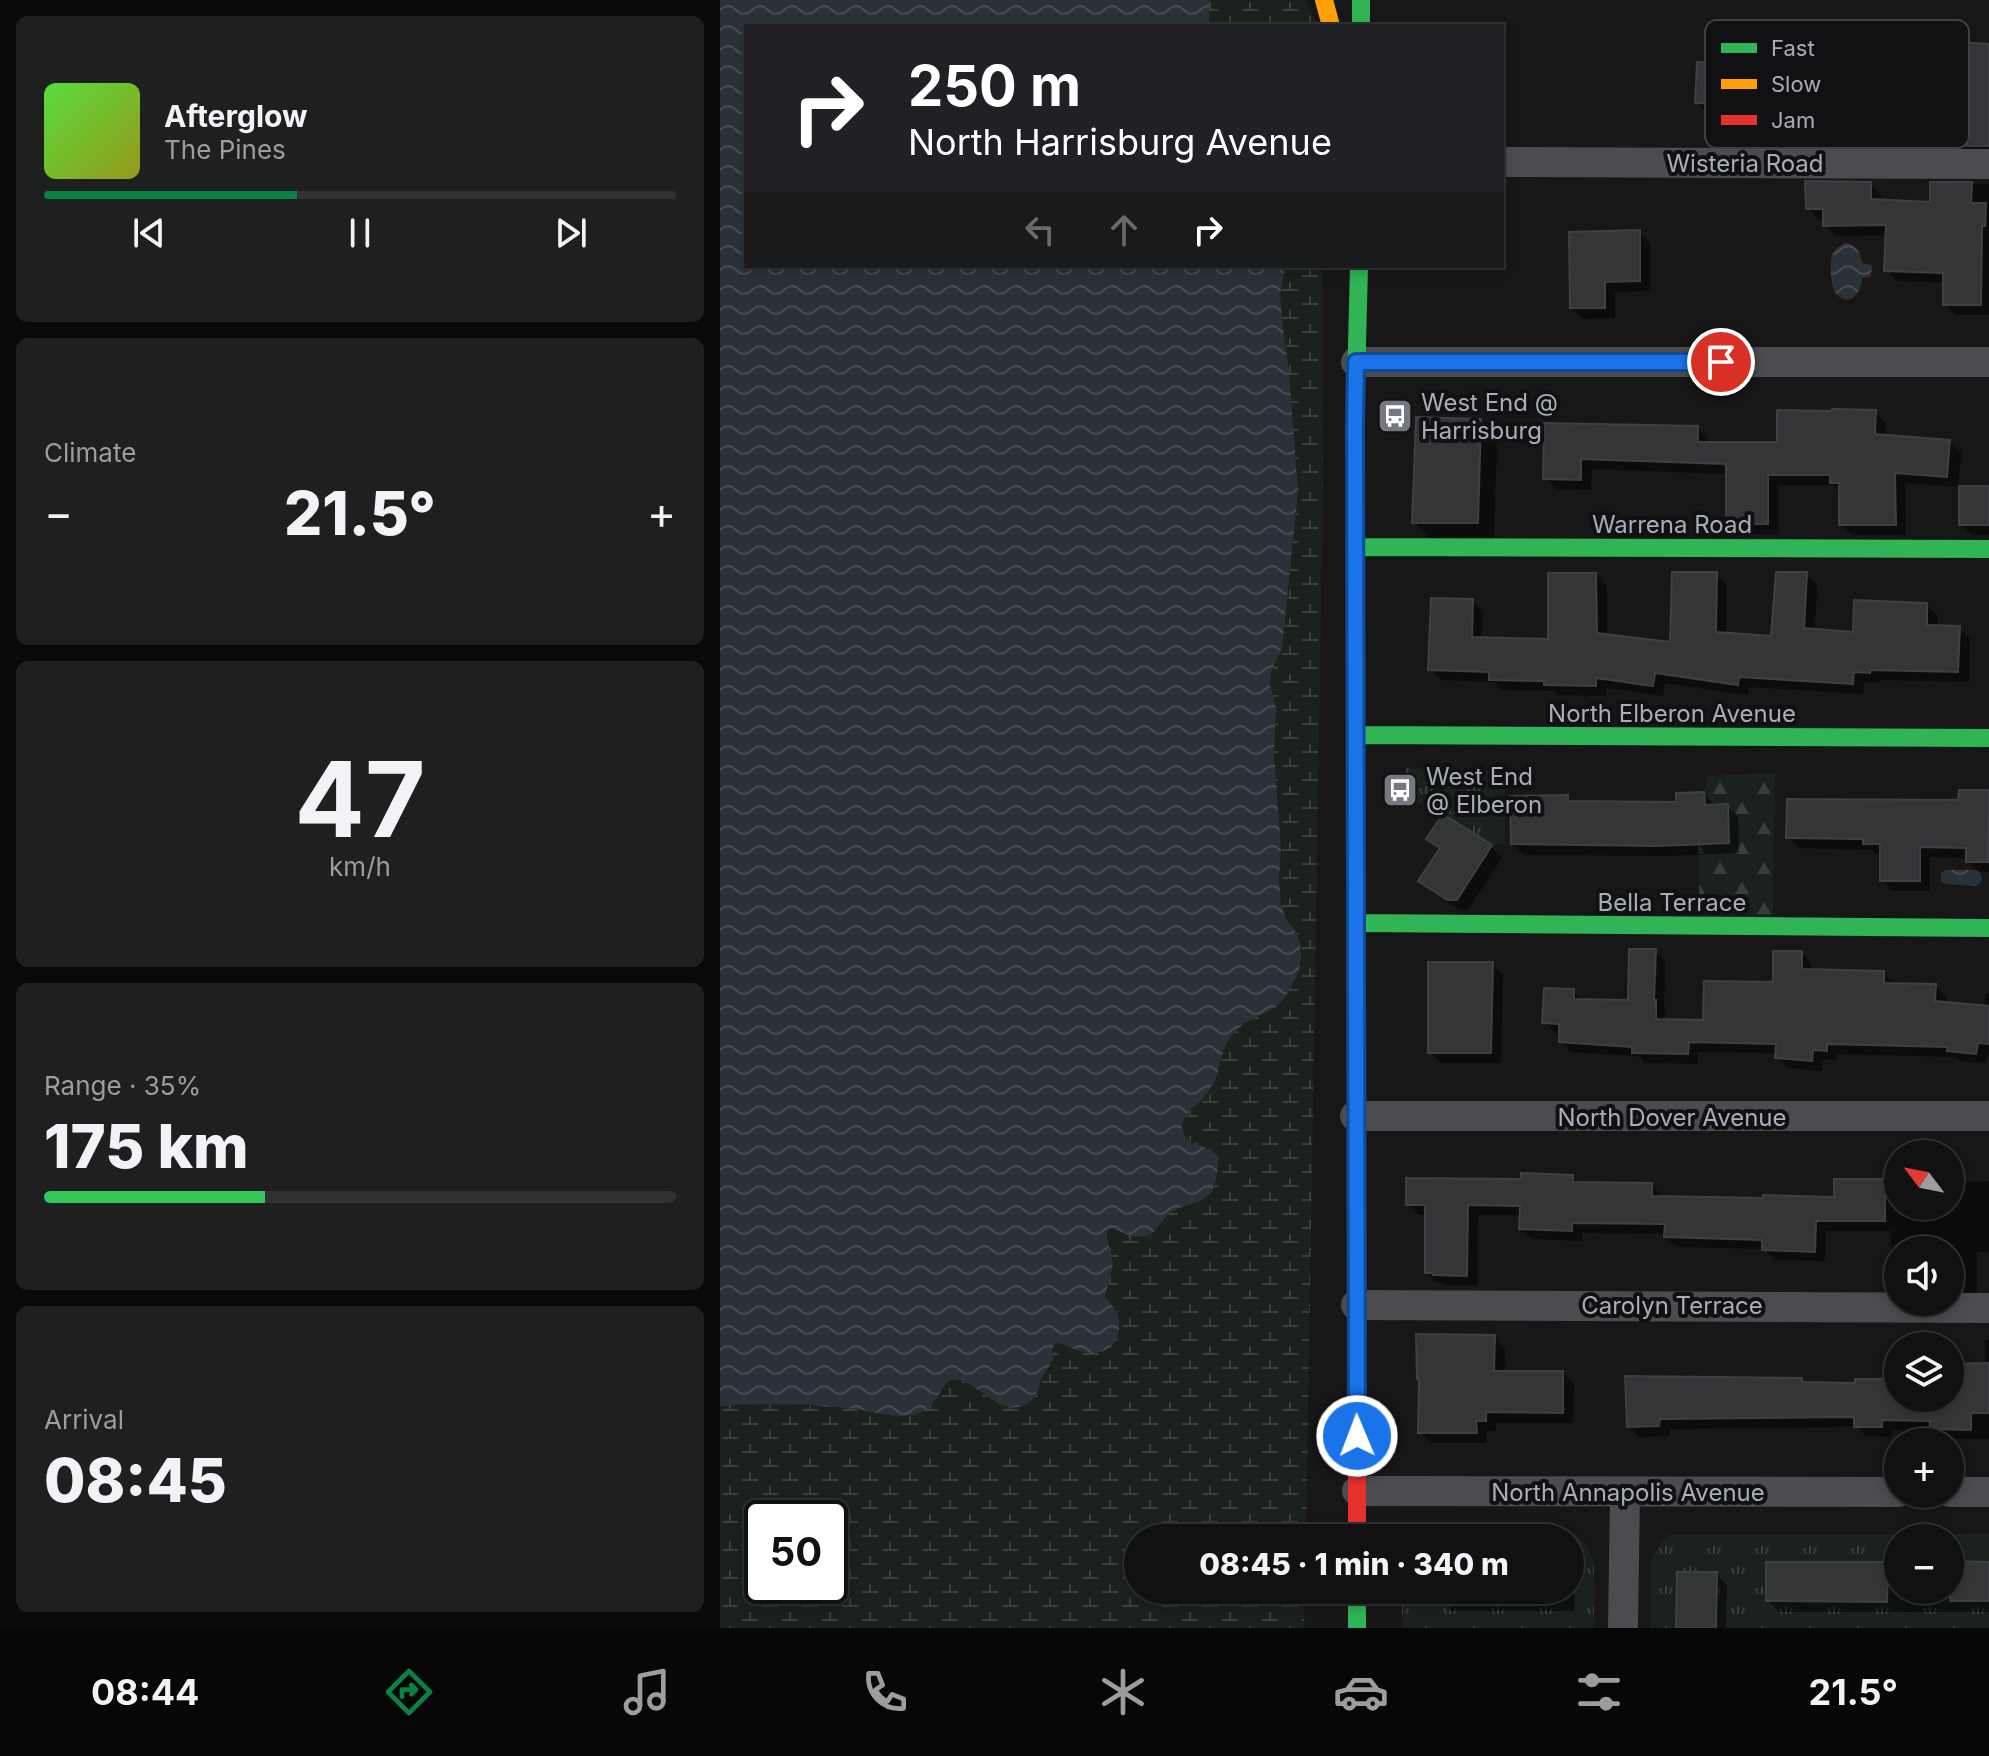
<!DOCTYPE html>
<meta charset="utf-8">
<style>
:root{--surface:#111;--page:#1e1f1f;--text:#f1f3f6;--muted:#9c9d9f;--line:#303131;--accent:#0b8043}
body{margin:0;font-family:Inter,sans-serif;background:var(--page);color:var(--text);height:100vh;display:flex;flex-direction:column;font-size:30px;white-space:nowrap}
*{box-sizing:border-box;margin:0}
p{font-size:26px;color:var(--muted)}
.icon{flex:none;width:44px;height:44px;fill:none;stroke:currentColor;stroke-width:2;stroke-linecap:round;stroke-linejoin:round}
.map{position:relative;flex:1;overflow:hidden}
.sheet{display:flex;flex-direction:column;gap:16px;padding:16px;background:#090909;width:720px}
.sheet>*{flex:none}
.guide{position:absolute;left:24px;top:24px;width:760px;height:244px;border-radius:0px;box-shadow:0 4px 12px #0003,0 0 0 2px var(--line);background:#202124;color:#fff;overflow:hidden}
.needle{width:52px;rotate:302deg}
.buttons{position:absolute;left:1164px;top:1140px;display:grid;gap:16px}
.buttons a{display:grid;place-items:center;width:80px;height:80px;border-radius:50%;background:var(--surface);box-shadow:0 4px 12px #0003,0 0 0 2px var(--line);font-size:40px}
.speed{position:absolute;left:24px;top:1500px;display:flex;gap:16px;font-size:40px;font-weight:700;text-align:center}
.speed>*{display:grid;place-content:center;width:104px;height:104px;border-radius:50%;background:var(--surface);box-shadow:0 4px 12px #0003,0 0 0 2px var(--line);line-height:1}
.speed .limit{border:4px solid #111;border-radius:12px;background:#fff;color:#111}
.pin{position:absolute;display:grid;place-items:center;width:68px;height:68px;color:#fff;margin:-34px;border:4px solid #fff;border-radius:50%;box-shadow:0 2px 8px #0007}
.me{position:absolute;width:88px;margin:-44px;rotate:359deg;stroke-linejoin:round;filter:drop-shadow(0 0 6px #0008)}
.turn{display:flex;align-items:center;gap:28px;height:168px;padding:0 32px;font-size:36px}
.turn .icon{width:104px;height:104px;stroke-width:2.5}
.turn b{display:block;font-size:56px;line-height:68px}
.lanes{display:flex;align-items:center;height:76px;padding:0 32px;background:#0003;justify-content:center;gap:40px;direction:ltr}
.lanes .off{opacity:.35}
.big{font-size:60px;font-weight:800;line-height:1.1}
.sheet .card{flex:1;display:flex;flex-direction:column;justify-content:center;gap:12px;min-width:0;padding:0 28px;border-radius:12px;background:var(--page)}
.sheet .dial{align-items:center;gap:0}
.dial b{font-size:104px;line-height:1}
.song{display:flex;align-items:center;gap:24px}
.cover{width:96px;height:96px;border-radius:12px;background:linear-gradient(135deg,hsl(110 70% 55%),hsl(60 70% 35%))}
.played{height:8px;border-radius:4px;background:linear-gradient(90deg,var(--accent) 40%,var(--line) 40%)}
.keys{display:flex;justify-content:space-around;direction:ltr}
.heat{display:flex;justify-content:space-between;align-items:center;font-size:44px;direction:ltr}
.charge{height:12px;border-radius:6px;background:linear-gradient(90deg,#34c759 35%,var(--line) 0)}
.trip{position:absolute;left:404px;top:1524px;width:460px;height:80px;border-radius:40px;background:var(--surface);box-shadow:0 4px 12px #0003,0 0 0 2px var(--line);font-weight:800;line-height:80px;text-align:center}
.dock{display:flex;height:128px;justify-content:space-around;align-items:center;background:#070707;color:var(--muted)}
.dock .icon{width:56px;height:56px}
.dock .on{color:var(--accent)}
.dock b{font-size:36px;color:var(--text)}
main{display:flex;flex:1;min-height:0}
.map>svg:first-child{display:block}
</style>
<main>
<section class="sheet">
<div class="card">
<div class="song"><i class="cover"></i><div><b>Afterglow</b><p>The Pines</p></div></div>
<div class="played"></div>
<div class="keys"><svg class="icon" aria-label="previous" viewBox="0 0 24 24"><path d="M18 5L8 12l10 7zM5 5v14"/></svg><svg class="icon" aria-label="pause" viewBox="0 0 24 24"><path d="M8 5v14M16 5v14"/></svg><svg class="icon" aria-label="next" viewBox="0 0 24 24"><path d="M6 5l10 7-10 7zM19 5v14"/></svg></div>
</div>
<div class="card"><p>Climate</p>
<div class="heat"><a>−</a><b class="big">21.5°</b><a>+</a></div>
</div>
<div class="card dial"><b>47</b><p>km/h</p></div>
<div class="card"><p>Range · 35%</p><b class="big">175 km</b><div class="charge"></div></div>
<div class="card"><p>Arrival</p><b class="big">08:45</b></div>
</section>
<div class="map">
<svg width="1269" height="1628" viewBox="0 0 1269 1628">
<defs>
<pattern id="grass-tufts" width="24" height="20" patternUnits="userSpaceOnUse" patternTransform="scale(2)"><rect width="24" height="20" fill="#1b211c"/><path d="M3 7l-1-3M5 7V3M7 7l1-3M15 17l-1-3M17 17v-4M19 17l1-3" fill="none" stroke="#393f3b"/></pattern>
<pattern id="forest-firs" width="22" height="20" patternUnits="userSpaceOnUse" patternTransform="scale(2)"><rect width="22" height="20" fill="#1b211c"/><path d="M5 1l3.5 6h-7zM16 11l3.5 6h-7z" fill="#393f3b"/></pattern>
<pattern id="wetland-marsh" width="20" height="14" patternUnits="userSpaceOnUse" patternTransform="scale(2)"><rect width="20" height="14" fill="#1b211c"/><path d="M1 5h8M5 5V1M11 12h8M15 12V8" fill="none" stroke="#393f3b"/></pattern>
<pattern id="water-waves" width="16" height="10" patternUnits="userSpaceOnUse" patternTransform="scale(2)"><rect width="16" height="10" fill="#2a3239"/><path d="M0 5q4-4 8 0t8 0" fill="none" stroke="#464d54"/></pattern>
</defs>
<rect width="100%" height="100%" fill="#171717"/>
<path fill="url(#grass-tufts)" fill-rule="evenodd" d="M686,768L785,771V843L772,845L723,814L686,799Z
M1269,1534V1628H931V1561L938,1547L948,1535ZM1178,1538H1230V1590H1178Z
M682,1535H857L867,1546L874,1561V1628H682V1590H850V1538H682Z"/>
<path fill="url(#forest-firs)" d="M1055,773L1053,916L980,919L978,844L1009,843L1007,804L985,805L986,776Z"/>
<path fill="url(#wetland-marsh)" fill-rule="evenodd" d="M489,0H585L598,26H489Z
M565,266H602L603,483L586,1538H418V1590H585L584,1628H0V1406L47,1403L135,1409L191,1416L214,1403L225,1384L236,1379L243,1381L273,1400C293,1391 340,1378 332,1349L336,1343L345,1344L355,1350L397,1312L385,1297L393,1265L387,1237V1231L390,1229L418,1237L437,1230L451,1211L484,1200L495,1185L499,1157L491,1150L471,1142L466,1138L462,1129L463,1121L471,1109L484,1098L495,1081L505,1046L512,1035L523,1024L556,1007L579,971L581,956L580,942L575,931L566,919L561,904L559,881L561,849L554,753L556,709L550,684L551,672L562,647L578,491L569,371L563,328L560,295ZM42,1518H110V1586H42Z"/>
<path fill="url(#water-waves)" d="M0,0H489V26H26V266H565L560,295L563,328L569,371L578,491L562,648L551,672L550,684L556,709L554,753L561,849L559,880L561,904L566,919L575,931L580,942L581,956L579,971L565,998L556,1007L523,1024L512,1035L505,1046L495,1081L484,1098L471,1109L463,1121L462,1129L466,1138L471,1142L491,1150L499,1157C497,1169 497,1185 490,1194C481,1204 466,1204 455,1210C441,1216 439,1236 421,1237C411,1238 401,1230 390,1229L387,1231V1237L393,1265L385,1297C397,1311 403,1318 397,1337C392,1354 369,1356 354,1349C347,1346 344,1344 336,1343L332,1349C336,1361 329,1365 323,1376C318,1384 319,1394 310,1402C282,1423 253,1375 233,1380C218,1383 221,1408 194,1415C176,1419 153,1411 134,1409C89,1404 45,1403 0,1406Z
M1126,243C1137,246 1140,252 1142,263L1152,265L1151,277L1142,278C1142,291 1131,308 1117,295C1111,289 1109,264 1112,256C1114,249 1120,245 1126,243Z
M1226,870H1256L1261,873L1262,881L1256,886L1226,884L1221,881V873Z"/>
<path fill="#0007" d="M1169,37L1180,48L1181,109L1226,111L1269,46V156L1089,155L1078,144V137L1074,133L1086,109L1136,45Z
M1002,65L1013,76L1012,112H1024L1035,123L1034,155H1001L990,144L991,114H988L977,103Z
M1150,184L1161,195V202L1212,204V184H1269V315H1236L1225,304V283L1177,281L1166,270L1168,235L1116,236L1105,225V219L1099,220L1088,208Z
M919,232L930,243L931,291L895,292V318L863,319L852,308Z
M1155,412L1166,423L1165,437L1230,442L1241,453L1238,487L1185,483L1186,535H1132L1121,524V492L1114,485H1059L1058,534H1019L1008,523V474L872,469L871,490L836,489L825,478L826,425L977,428L988,439V444H1059Z
M761,421L777,438L774,539H710L694,522Z
M1269,488V535H1252L1241,524Z
M996,574L1007,585L1006,635L1053,638L1086,574L1097,585L1095,631L1135,634L1207,605L1218,616L1217,627L1239,628L1250,639L1249,682L1161,680L1160,683L1144,682L1143,694L1029,687L1028,695L945,683L943,696L886,688V696L837,695L834,691L782,690L774,682L721,680L710,669L752,601L763,612L762,640L830,641L876,575L887,586V636L952,645Z
M1268,792L1269,872H1259L1248,861V858L1210,857V891H1173L1162,880V854H1156L1152,850L1079,848L1068,837L1240,802Z
M984,794L995,805L1007,806L1018,817L1019,853L950,856L804,855L793,844L847,797L853,803L958,804Z
M709,839L771,847L782,858L748,910H740L712,892L701,881L721,851Z
M935,951L945,962L944,1011L946,1021L985,1022L1055,984L1082,953L1092,964V972L1163,973L1174,983L1215,986L1226,996V1004L1264,1008L1266,994H1269V1053L1266,1063L1240,1061L1236,1057L1117,1054V1060L1103,1059L1102,1071L1068,1068L1057,1057V1053L978,1052V1064L925,1063L918,1056L851,1052L841,1042V1034L835,1033L824,1023L853,991L863,1001L910,1002Z
M772,964L783,975L781,1063H721L710,1052Z
M853,1177L859,1184L931,1185L942,1196V1198L1116,1199V1181H1178V1206H1230V1179H1242L1244,1182L1269,1181V1252H1257V1299H1230V1250H1178V1295L1171,1288V1231H1106L1105,1261L1055,1260L1044,1249L957,1247L946,1237V1234L862,1233V1241L812,1239L801,1228V1215H758L757,1286L726,1285L723,1283H717L707,1272V1215H699L688,1204L803,1181Z
M774,1337L785,1348L784,1373H843L854,1384L853,1423H776V1431H766L767,1443H712L700,1432L701,1380Z
M1265,1340H1269V1439H1222L1214,1431L1172,1430V1437L1146,1436L1137,1427L950,1429L949,1436L919,1437L909,1426L1081,1380L1086,1385H1137V1381H1178V1398H1230V1366L1265,1365Z
M1048,1564H1178V1590H1230V1564H1269V1612H1059L1048,1601Z
M850,1570L855,1574L854,1611H731L720,1600V1590H850Z
M996,1574L1007,1585L1006,1628H958Z"/>
<path fill="#343537" stroke="#3f4043" stroke-width="2" d="M1134,35H1170V107L1224,109L1228,41L1269,44V146L1076,145V134H1072V107H1084L1083,43H1134Z
M977,62L1003,63L1001,104L975,103Z
M1085,181L1151,182V199L1210,202V182H1252L1251,203H1266L1265,226H1262L1261,305H1223V273L1164,271L1166,225L1103,226V209H1086Z
M920,230V281L885,282V308H850L849,232Z
M1112,409L1156,410L1155,434L1230,440L1227,477L1175,473L1176,525H1119V483H1110V475H1048V524H1006V464L861,459V480L823,479L824,423L978,426V442H1057V410L1112,411Z
M696,417L761,419L758,523H692Z
M1239,486H1269V525H1239Z
M952,572H997L996,632L1051,636L1056,572H1087L1084,628L1133,632L1134,600L1207,603V625L1240,626L1238,672L1150,670V673L1134,672L1133,684L1019,677L1018,685L935,673L933,686L876,678V686L824,685V681L769,680V672L708,670L711,598L753,599L752,637L828,639V573H876L877,633L950,642Z
M1239,790H1269L1268,862H1246V848L1200,847V881H1160V844H1143V839L1066,838L1067,799L1238,800Z
M984,792L985,805L1008,804L1009,843L938,846L791,844L790,796L848,795V801L956,802V793Z
M723,814L772,845L737,900H727L698,881L720,848L706,839Z
M909,949H936L934,1000H936V1019L983,1020L984,981L1053,982V951H1082V969L1164,971V983L1216,984L1215,1001L1269,1006V1044L1258,1043L1256,1054L1227,1051V1047L1107,1044V1051L1093,1050L1092,1061L1055,1058L1056,1044L969,1042L968,1054L912,1053V1047L839,1042V1024L822,1023L824,988L854,989V999L908,1000Z
M708,962H773L771,1053H708Z
M801,1173L853,1175V1182L932,1183V1196L1043,1198V1195L1114,1197V1179H1165V1221H1096L1095,1252L1042,1250V1240L944,1237L945,1224L852,1223V1231L799,1229L800,1206L748,1205L747,1276L713,1275V1273H705V1205H686V1178L801,1179Z
M696,1334L775,1335L774,1371H843V1413L766,1412V1421H756L757,1433H698L699,1379H697Z
M1269,1363V1413H1251V1430L1210,1429V1421L1162,1420V1427H1134V1417L940,1419L939,1426L907,1427L905,1376L1082,1378V1382L1135,1383V1379H1172L1171,1398H1230V1364Z
M1230,1561L1269,1562V1601H1230Z
M1046,1562H1168L1167,1602L1046,1601Z
M957,1572H997L996,1628H956Z"/>
<g fill="none" stroke-linecap="round" stroke-linejoin="round">
<path stroke="#4b4c50" stroke-width="30" d="M782,162L1269,164
M636,362H1269
M635,1116H1269
M636,1305L1269,1308
M637,1491L1178,1492
M1230,1492H1269
M903,1628L905,1493"/>
<path stroke="#30b455" stroke-width="18" d="M641,0V26
M635,547L1269,549
M635,735L1269,738
M635,923L1269,928
M637,1275L635,424L639,266
M637,1590V1628"/>
<path stroke="#ff9f0a" stroke-width="18" d="M604,0L611,26"/>
<path stroke="#e5322d" stroke-width="18" d="M637,1275V1538"/>
</g>
<g fill="none" stroke-linecap="round" stroke-linejoin="round">
<g stroke="#114b97" stroke-width="20">
<path id="route" d="M637,1436L635,424L636,362H1001"/>
</g>
<use href="#route" stroke="#1a73e8" stroke-width="14"/>
</g>
<defs>
<g id="bus-square" transform="scale(1.8)"><rect x="-9" y="-9" width="18" height="18" rx="4" fill="#757880" stroke="#111113"/><path d="M-5-6H5V4H4V6H2V4H-2V6H-4V4H-5ZM-3.5-4V0h7V-4ZM-3.5 1.2v1.5H-2V1.2ZM2 1.2v1.5H3.5V1.2Z" fill="#fff"/></g>
</defs>
<g fill-rule="evenodd">
<use href="#bus-square" x="675" y="416"/>
<use href="#bus-square" x="680" y="790"/>
</g>
<g text-anchor="middle" dominant-baseline="central" stroke-width="8" stroke-linejoin="round" paint-order="stroke">
<g font-size="24" fill="#a8adb8" stroke="#111113">
<text x="1025" y="163">Wisteria Road</text>
<text x="952" y="524">Warrena Road</text>
<text x="952" y="713">North Elberon Avenue</text>
<text x="952" y="902">Bella Terrace</text>
<text x="952" y="1117">North Dover Avenue</text>
<text x="952" y="1305">Carolyn Terrace</text>
<text x="908" y="1492">North Annapolis Avenue</text>
</g>
<g font-size="24" fill="#a8adb8" stroke="#111113" text-anchor="start">
<text x="701" y="402">West End @<tspan x="701" dy="28">Harrisburg</tspan></text>
<text x="706" y="776">West End<tspan x="706" dy="28">@ Elberon</tspan></text>
</g>
</g>
<rect x="985" y="20" width="264" height="128" rx="12" fill="#111113" stroke="#3e4045" stroke-width="2"/>
<rect x="1001" y="43" width="36" height="10" fill="#30b455"/>
<rect x="1001" y="79" width="36" height="10" fill="#ff9f0a"/>
<rect x="1001" y="115" width="36" height="10" fill="#e5322d"/>
<g font-size="22" fill="#a8adb8">
<text x="1051" y="56">Fast</text>
<text x="1051" y="92">Slow</text>
<text x="1051" y="128">Jam</text>
</g>
</svg>
<div class="buttons">
<a><svg class="needle" viewBox="-14 -14 28 28"><path d="M0-13l5 13h-10z" fill="#e53935"/><path d="M0 13l5-13h-10z" fill="#9c9d9f"/></svg></a>
<a><svg class="icon" aria-label="sound" viewBox="0 0 24 24"><path d="M4 9h4l5-4v14l-5-4H4zM17 9q2 3 0 6"/></svg></a>
<a><svg class="icon" aria-label="layers" viewBox="0 0 24 24"><path d="M12 4l9 5-9 5-9-5zM3 14l9 5 9-5"/></svg></a>
<a>+</a>
<a>−</a>
</div>
<div class="speed"><div class="limit">50</div></div>
<div class="pin" style="left:1001px;top:362px;background:#d93025"><svg class="icon" aria-label="arrive" viewBox="0 0 24 24"><path d="M6 21V4h12l-3 4 3 4H6"/></svg></div>
<svg class="me" style="left:637px;top:1436px" viewBox="-20 -20 40 40"><circle r="17" fill="#1a73e8" stroke="#fff" stroke-width="3"/><path d="M0-11L8 9 0 5-8 9z" fill="#fff"/></svg>
<div class="trip">08:45 · 1 min · 340 m</div>
<div class="guide">
<div class="turn"><svg class="icon" aria-label="right" viewBox="0 0 24 24"><path d="M7 20v-9h11M14 6l5 5-5 5"/></svg><div><b>250 m</b>North Harrisburg Avenue</div></div>
<div class="lanes"><svg class="icon off" aria-label="left" viewBox="0 0 24 24"><path d="M17 20v-9H6M10 6l-5 5 5 5"/></svg><svg class="icon off" aria-label="ahead" viewBox="0 0 24 24"><path d="M12 20V5M6 11l6-6 6 6"/></svg><svg class="icon" aria-label="right" viewBox="0 0 24 24"><path d="M7 20v-9h11M14 6l5 5-5 5"/></svg></div>
</div>
</div>
</main>
<nav class="dock">
<b>08:44</b>
<svg class="icon on" aria-label="directions" viewBox="0 0 24 24"><path d="M12 3l9 9-9 9-9-9zM9 14v-3h6M13 9l2 2-2 2"/></svg>
<svg class="icon" aria-label="music" viewBox="0 0 24 24"><path d="M9 18V5l10-2v13"/><circle cx="6" cy="18" r="3"/><circle cx="16" cy="16" r="3"/></svg>
<svg class="icon" aria-label="phone" viewBox="0 0 24 24"><path d="M5 4h4l2 5-3 2q2 4 5 5l2-3 5 2v4C11 20 4 13 5 4z"/></svg>
<svg class="icon" aria-label="climate" viewBox="0 0 24 24"><path d="M12 3v18M4 7l16 10M4 17L20 7"/></svg>
<svg class="icon" aria-label="car" viewBox="0 0 24 24"><path d="M5 17H2v-5l4-1 3-4h7l3 4 3 1v5h-3M9 17h6M6 11h13"/><circle cx="7" cy="17" r="2"/><circle cx="17" cy="17" r="2"/></svg>
<svg class="icon" aria-label="filters" viewBox="0 0 24 24"><path d="M4 7h16M4 17h16"/><circle cx="9" cy="7" r="2"/><circle cx="15" cy="17" r="2"/></svg>
<b>21.5°</b>
</nav>
